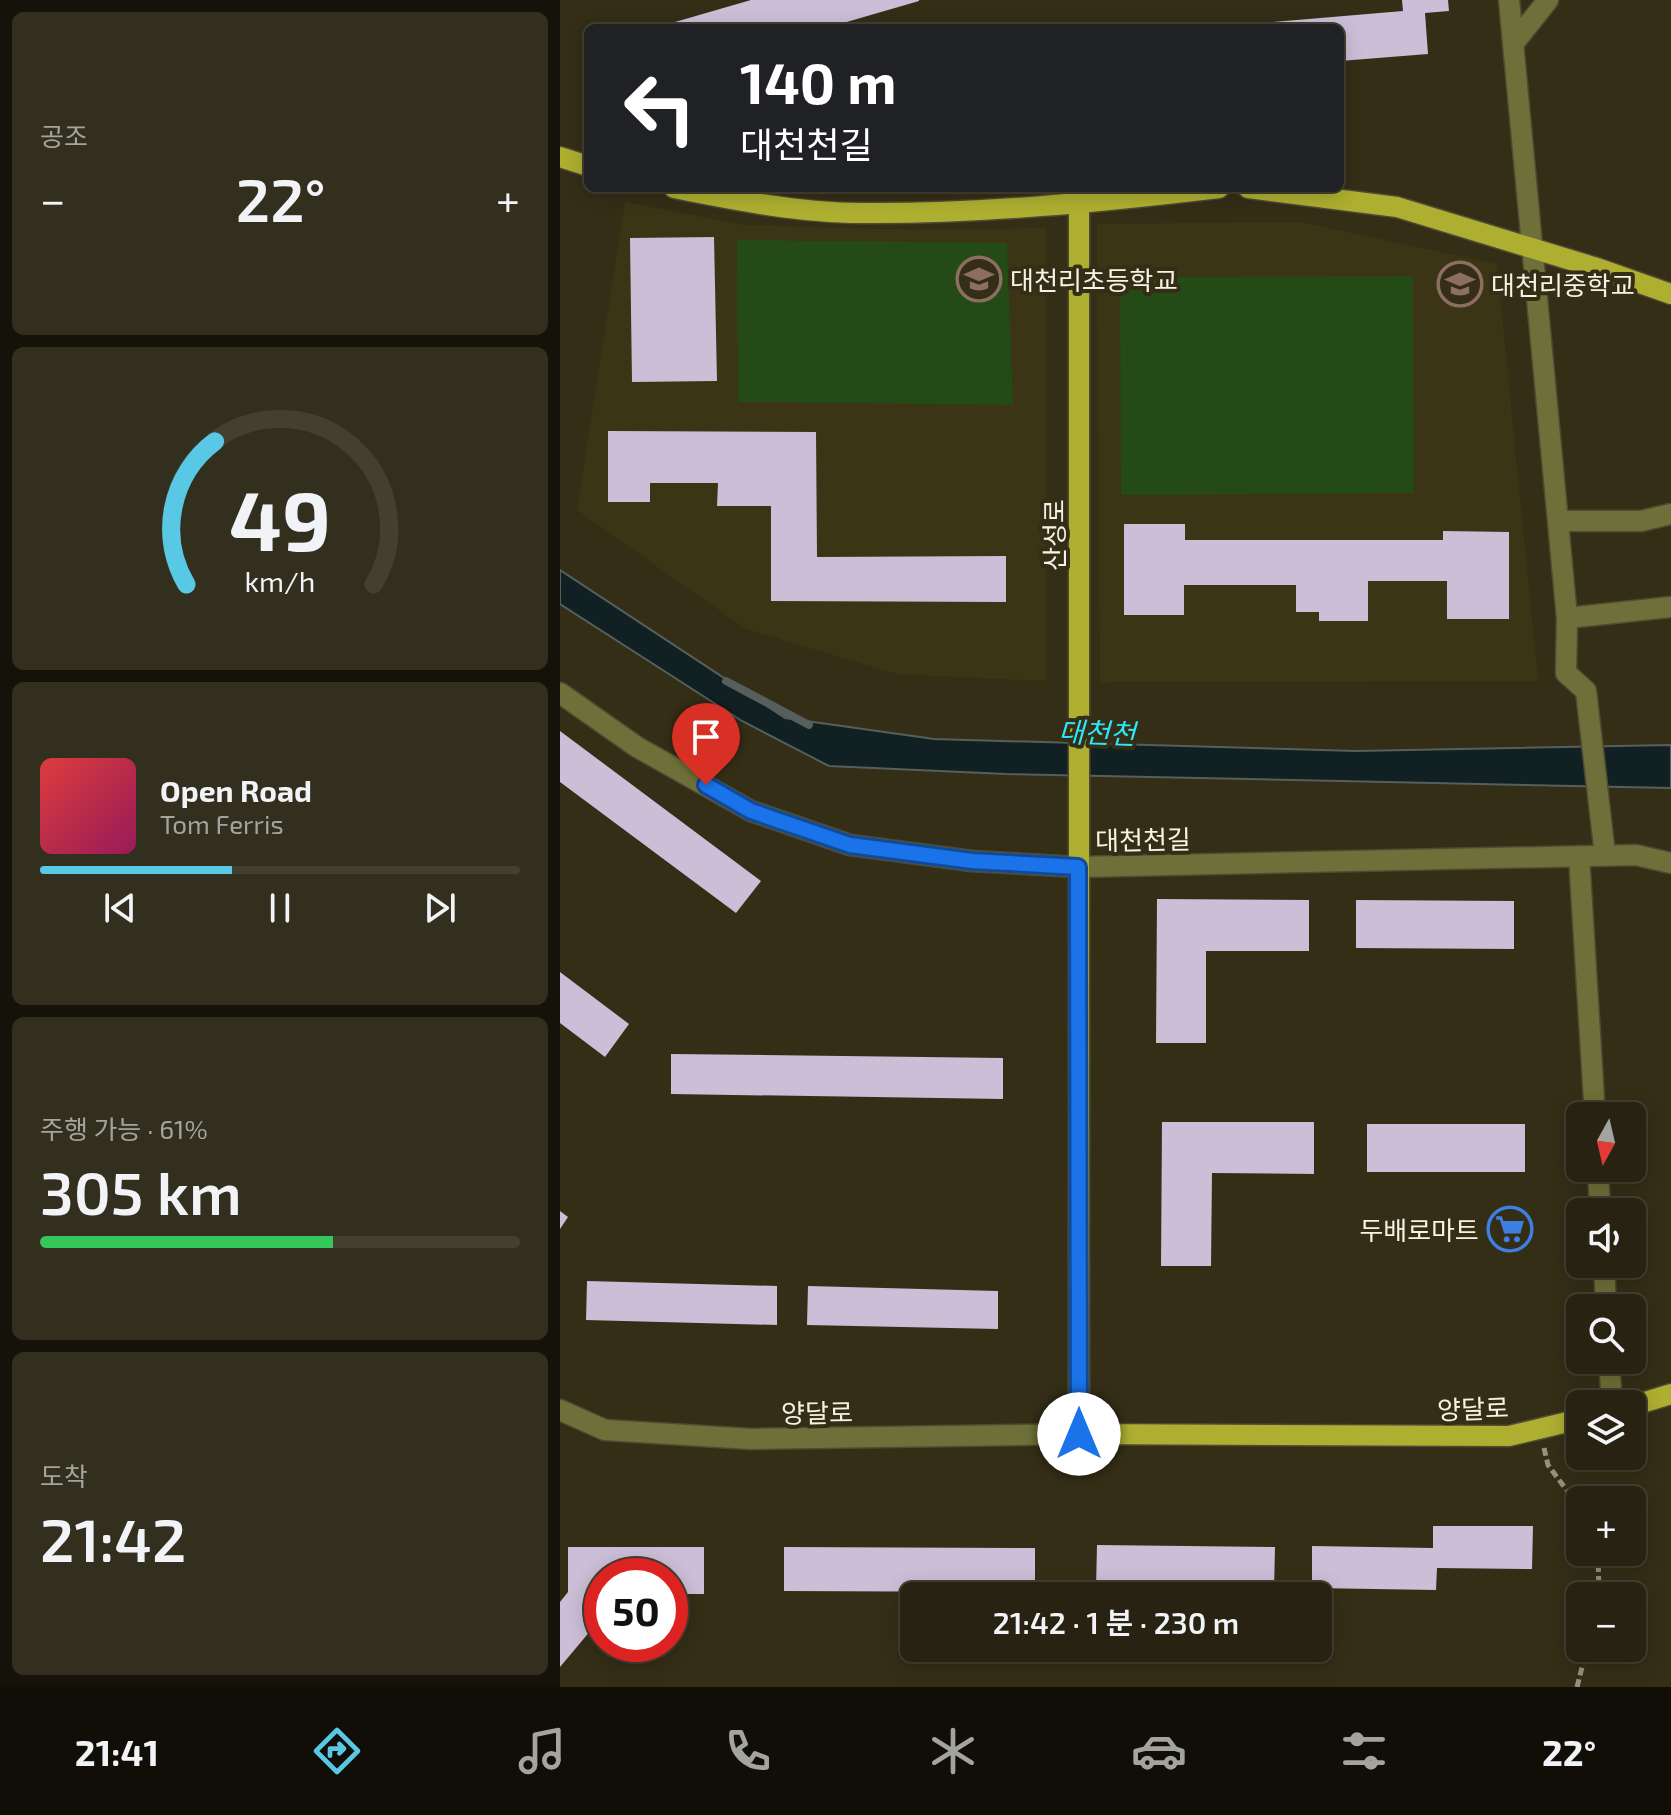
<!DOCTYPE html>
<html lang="ko">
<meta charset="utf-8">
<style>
:root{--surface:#272211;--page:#332f1f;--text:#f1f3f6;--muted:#a4a49f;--line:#433f31;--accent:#59c8e5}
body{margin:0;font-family:"Exo 2","Noto Sans KR",sans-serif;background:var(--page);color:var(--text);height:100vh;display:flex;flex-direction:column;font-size:30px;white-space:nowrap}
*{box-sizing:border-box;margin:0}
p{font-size:26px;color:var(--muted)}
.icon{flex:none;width:44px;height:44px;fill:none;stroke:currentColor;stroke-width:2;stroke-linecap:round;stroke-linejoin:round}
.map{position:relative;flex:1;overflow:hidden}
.side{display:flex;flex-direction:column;gap:12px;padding:12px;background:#151309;width:560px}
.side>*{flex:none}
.guide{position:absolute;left:24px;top:24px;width:760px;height:168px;border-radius:12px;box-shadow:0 4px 20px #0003,0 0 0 2px var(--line);background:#202124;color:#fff;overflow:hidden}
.needle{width:52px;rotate:188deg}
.fabs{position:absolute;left:1006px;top:1102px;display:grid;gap:16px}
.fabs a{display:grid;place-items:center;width:80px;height:80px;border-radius:12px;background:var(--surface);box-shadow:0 4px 20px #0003,0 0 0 2px var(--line);font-size:40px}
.speed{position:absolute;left:24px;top:1558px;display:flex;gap:16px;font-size:40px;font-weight:700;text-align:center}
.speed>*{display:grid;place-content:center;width:104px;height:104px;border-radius:50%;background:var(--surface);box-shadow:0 4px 20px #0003,0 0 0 2px var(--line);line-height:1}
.speed .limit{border:12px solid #d22;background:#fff;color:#111}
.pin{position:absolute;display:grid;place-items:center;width:68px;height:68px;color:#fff;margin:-82px -34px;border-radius:50% 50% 50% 0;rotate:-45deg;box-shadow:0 0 8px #0007}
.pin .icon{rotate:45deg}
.me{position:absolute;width:88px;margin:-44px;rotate:0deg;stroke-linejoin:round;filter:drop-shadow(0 0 6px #0008)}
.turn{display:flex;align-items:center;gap:28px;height:168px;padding:0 24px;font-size:36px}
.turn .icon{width:104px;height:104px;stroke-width:2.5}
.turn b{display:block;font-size:56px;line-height:68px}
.big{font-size:60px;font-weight:600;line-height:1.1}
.side .tile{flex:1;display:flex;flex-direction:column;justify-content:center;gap:12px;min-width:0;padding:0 28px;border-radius:12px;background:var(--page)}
.side .dial{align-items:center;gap:0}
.dial svg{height:208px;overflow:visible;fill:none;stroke:var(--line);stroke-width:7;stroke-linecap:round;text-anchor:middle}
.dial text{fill:var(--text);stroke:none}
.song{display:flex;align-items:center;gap:24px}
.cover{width:96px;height:96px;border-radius:12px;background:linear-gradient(135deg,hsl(0 70% 55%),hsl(330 70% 35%))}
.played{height:8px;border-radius:4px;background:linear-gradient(90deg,var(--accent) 40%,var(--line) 40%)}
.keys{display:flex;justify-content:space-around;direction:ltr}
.heat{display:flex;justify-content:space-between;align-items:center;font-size:44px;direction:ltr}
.charge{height:12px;border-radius:6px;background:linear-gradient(90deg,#34c759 61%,var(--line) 0)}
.trip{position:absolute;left:340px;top:1582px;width:432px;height:80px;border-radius:12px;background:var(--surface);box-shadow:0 4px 20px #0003,0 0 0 2px var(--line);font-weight:600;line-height:80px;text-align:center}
.dock{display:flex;height:128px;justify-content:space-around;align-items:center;background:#100e07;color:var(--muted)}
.dock .icon{width:56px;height:56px}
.dock .selected{color:var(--accent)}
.dock b{font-size:36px;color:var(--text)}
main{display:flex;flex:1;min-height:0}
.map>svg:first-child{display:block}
</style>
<main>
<section class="side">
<div class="tile"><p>공조</p>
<div class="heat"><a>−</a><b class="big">22°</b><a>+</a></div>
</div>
<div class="tile dial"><svg viewBox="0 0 100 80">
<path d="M14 69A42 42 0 1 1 86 69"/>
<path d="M14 69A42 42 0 0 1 25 14" stroke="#59c8e5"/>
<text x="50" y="56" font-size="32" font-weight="700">49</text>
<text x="50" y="72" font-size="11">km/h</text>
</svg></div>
<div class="tile">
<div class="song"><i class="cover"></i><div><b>Open Road</b><p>Tom Ferris</p></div></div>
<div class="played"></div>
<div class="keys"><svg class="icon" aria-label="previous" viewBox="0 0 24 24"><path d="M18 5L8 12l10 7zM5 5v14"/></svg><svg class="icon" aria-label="pause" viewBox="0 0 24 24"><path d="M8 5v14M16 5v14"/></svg><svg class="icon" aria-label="next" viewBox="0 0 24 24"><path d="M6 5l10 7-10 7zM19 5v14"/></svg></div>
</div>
<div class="tile"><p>주행 가능 · 61%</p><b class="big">305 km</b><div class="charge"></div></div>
<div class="tile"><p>도착</p><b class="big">21:42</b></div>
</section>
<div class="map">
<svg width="1111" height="1687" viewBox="0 0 1111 1687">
<rect width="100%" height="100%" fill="#342e17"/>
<path fill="#3c3515" d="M65,202L183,225L351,230L486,228V681L337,674L186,629L17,510Z
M740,222L937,264L978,681L540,682L537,224Z"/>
<path fill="#244a15" d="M177,240L447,243L453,405L178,402Z
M853,276L854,493L561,495L560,277Z"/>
<path fill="#112022" stroke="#565f5c" stroke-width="2" d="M0,570L225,718L374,739L796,751L1111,745V788L446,774L269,766L182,721L0,604Z"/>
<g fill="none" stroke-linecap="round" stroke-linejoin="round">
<path stroke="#565f5c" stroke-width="8" d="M166,681L249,725"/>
</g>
<path fill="#ccbed7" d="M191,0H359V1L266,28H116L115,22Z
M842,0H888L889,11L865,13L868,54L780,61V28H666V26L843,11Z
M154,237L157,381L72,382L70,238Z
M48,431L256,432L257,557L446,556V602L211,601V506H157L158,483H90V502H48Z
M564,524H625V540H883V531L949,532V619H887V581H808V621H759V612H736V585H624V615H564Z
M0,731L201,881L176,913L0,782Z
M597,899L749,900V951H646V1043H596Z
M796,900L954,901V949L796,948Z
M0,972L69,1024L45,1057L0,1023Z
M111,1054L443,1058V1099L111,1094Z
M602,1122H754V1174L652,1173L651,1266H601Z
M807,1124H965V1172H807Z
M0,1211L8,1217L0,1229Z
M27,1281L217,1286V1325L26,1320Z
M248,1286L438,1291V1329L247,1325Z
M873,1526H973L972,1569L877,1568L876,1590L752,1588V1546L873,1548Z
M537,1545L715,1547L714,1591L536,1589Z
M8,1547H144V1594H110V1576H42V1617L0,1667V1602L8,1592Z
M224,1547L475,1548V1592L224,1591Z"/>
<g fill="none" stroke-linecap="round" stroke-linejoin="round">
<g stroke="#4f4a34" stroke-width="23">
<path id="minor" d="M949,0L1007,618L1006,673L1026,691L1045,855
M953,44L988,0
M998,521H1081L1111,514
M1007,618L1111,607
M0,693L77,747L191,811L290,845L412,861L518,867L1076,855L1111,863
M1019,856L1035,1116
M1038,1168L1040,1212
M1044,1264L1046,1308
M1049,1360L1052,1404
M0,1410L45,1430L191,1439L519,1434"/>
</g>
<g stroke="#4f4a34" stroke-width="23">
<path id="major" d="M0,157L28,166
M114,188C173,200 241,213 301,213C421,214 541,202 659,188
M688,188L837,207L1037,268L1111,294
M519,204V1434L949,1436L1020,1419
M1072,1406L1111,1394"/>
</g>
<path stroke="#95917e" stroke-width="5" stroke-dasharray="8 4" stroke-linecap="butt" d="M984,1448L988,1465L1020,1508
M1038,1552L1039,1596
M1017,1687L1027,1648"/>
<use href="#minor" stroke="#6e7039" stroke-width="20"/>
<use href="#major" stroke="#aeaf30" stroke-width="20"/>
</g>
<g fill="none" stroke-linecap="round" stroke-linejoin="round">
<g stroke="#114b97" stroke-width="20">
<path id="route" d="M146,785L191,811L290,845L412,861L518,867L519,1434"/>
</g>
<use href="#route" stroke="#1a73e8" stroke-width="14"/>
</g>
<defs>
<g id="school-ring" transform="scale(2.3)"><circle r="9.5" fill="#342e17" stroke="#8d6e63" stroke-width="1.5"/><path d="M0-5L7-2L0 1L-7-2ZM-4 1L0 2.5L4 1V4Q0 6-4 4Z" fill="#8d6e63"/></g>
<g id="supermarket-ring" transform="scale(2.3)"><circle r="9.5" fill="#342e17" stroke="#3f7fe0" stroke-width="1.5"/><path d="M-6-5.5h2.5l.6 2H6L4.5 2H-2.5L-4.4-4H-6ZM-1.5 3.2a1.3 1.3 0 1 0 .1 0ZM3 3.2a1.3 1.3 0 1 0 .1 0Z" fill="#3f7fe0"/></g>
</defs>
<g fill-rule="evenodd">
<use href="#school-ring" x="419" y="279"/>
<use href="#school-ring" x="900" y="284"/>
<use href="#supermarket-ring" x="950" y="1229"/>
</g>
<g text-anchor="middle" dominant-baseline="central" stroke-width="8" stroke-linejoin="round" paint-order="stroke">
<g font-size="26" fill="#f6f3e4" stroke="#342e17" text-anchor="start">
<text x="450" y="279">대천리초등학교</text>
<text x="931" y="284">대천리중학교</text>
<text x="919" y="1229" text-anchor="end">두배로마트</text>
</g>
<g font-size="26" fill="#f6f3e4" stroke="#342e17">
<text transform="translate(493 535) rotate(-90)">산성로</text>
<text transform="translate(583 839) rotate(-1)">대천천길</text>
<text transform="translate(913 1408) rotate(-2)">양달로</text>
<text transform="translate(257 1412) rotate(-1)">양달로</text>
</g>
<g font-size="28" font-style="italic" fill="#2ce6f9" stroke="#342e17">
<text transform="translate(537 732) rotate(2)">대천천</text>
</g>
</g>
</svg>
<div class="fabs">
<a><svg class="needle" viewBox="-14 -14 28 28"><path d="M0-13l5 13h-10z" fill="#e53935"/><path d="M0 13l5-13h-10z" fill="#a4a49f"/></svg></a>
<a><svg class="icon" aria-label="sound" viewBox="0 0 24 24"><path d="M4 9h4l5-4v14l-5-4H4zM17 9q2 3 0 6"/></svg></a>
<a><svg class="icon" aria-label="search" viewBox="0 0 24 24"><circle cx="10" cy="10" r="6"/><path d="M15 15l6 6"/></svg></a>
<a><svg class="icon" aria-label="layers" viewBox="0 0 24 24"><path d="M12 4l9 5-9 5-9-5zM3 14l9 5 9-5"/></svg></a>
<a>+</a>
<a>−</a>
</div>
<div class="speed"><div class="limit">50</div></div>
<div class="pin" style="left:146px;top:785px;background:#d93025"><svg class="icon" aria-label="arrive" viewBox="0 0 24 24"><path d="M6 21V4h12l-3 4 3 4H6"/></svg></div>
<svg class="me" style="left:519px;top:1434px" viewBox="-20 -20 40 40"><circle r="19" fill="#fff"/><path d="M0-13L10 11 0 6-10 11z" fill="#1a73e8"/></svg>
<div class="trip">21:42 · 1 분 · 230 m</div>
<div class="guide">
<div class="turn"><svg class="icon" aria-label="left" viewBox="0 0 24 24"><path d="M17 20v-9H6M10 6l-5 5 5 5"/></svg><div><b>140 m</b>대천천길</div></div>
</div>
</div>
</main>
<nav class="dock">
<b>21:41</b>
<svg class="icon selected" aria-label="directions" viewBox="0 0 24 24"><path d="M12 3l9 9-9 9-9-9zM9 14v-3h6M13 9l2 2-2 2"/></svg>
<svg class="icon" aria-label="music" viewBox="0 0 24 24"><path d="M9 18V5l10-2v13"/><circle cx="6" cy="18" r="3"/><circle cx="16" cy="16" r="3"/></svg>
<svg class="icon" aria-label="phone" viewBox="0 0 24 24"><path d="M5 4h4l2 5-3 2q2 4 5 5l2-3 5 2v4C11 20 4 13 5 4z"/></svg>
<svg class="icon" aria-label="climate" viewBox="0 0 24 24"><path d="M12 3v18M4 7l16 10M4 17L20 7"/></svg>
<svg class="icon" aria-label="car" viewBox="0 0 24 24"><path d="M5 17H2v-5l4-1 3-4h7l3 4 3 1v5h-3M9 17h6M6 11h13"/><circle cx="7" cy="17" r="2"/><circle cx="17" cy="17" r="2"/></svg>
<svg class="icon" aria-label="filters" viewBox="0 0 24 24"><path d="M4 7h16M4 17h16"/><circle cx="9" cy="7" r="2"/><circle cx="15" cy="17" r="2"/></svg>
<b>22°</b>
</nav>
